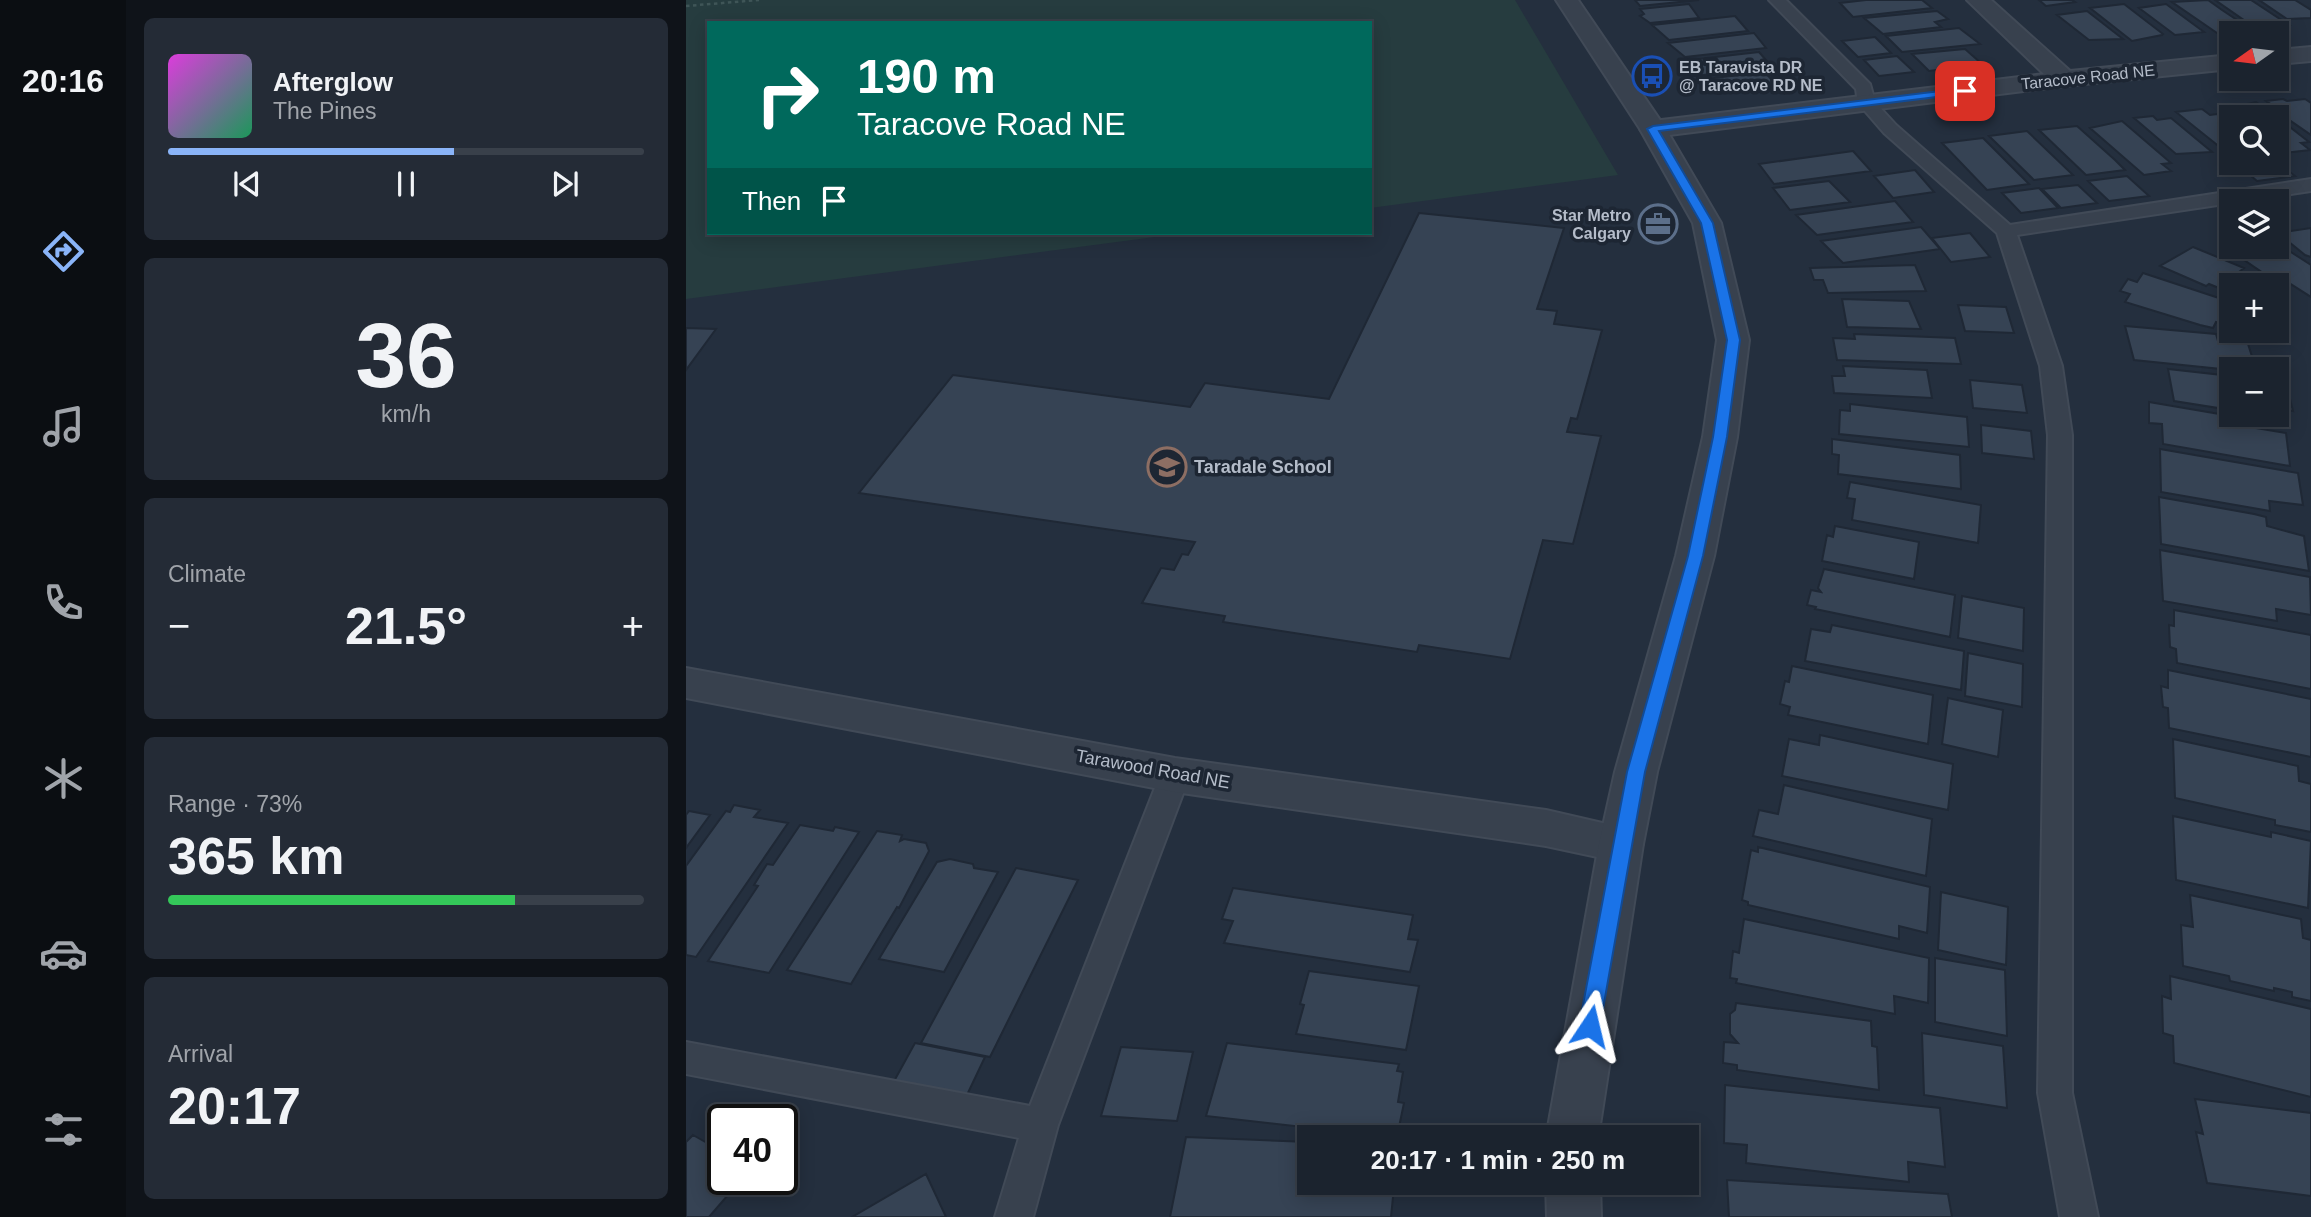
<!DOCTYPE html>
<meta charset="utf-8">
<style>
:root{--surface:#1b232e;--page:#242b36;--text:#f1f3f6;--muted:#a0a4aa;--line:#39404a;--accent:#8ab4f8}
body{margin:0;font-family:Helvetica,sans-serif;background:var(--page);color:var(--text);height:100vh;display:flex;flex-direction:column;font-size:26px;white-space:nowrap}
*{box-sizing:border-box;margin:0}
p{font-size:23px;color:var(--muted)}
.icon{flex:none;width:38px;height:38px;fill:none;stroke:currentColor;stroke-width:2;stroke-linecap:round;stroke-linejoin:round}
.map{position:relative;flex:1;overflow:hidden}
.panel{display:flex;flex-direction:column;gap:18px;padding:18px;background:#0f1319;width:560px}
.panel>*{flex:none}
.top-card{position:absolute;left:21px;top:21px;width:665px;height:214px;border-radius:0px;box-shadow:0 4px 18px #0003,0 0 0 2px var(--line);background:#00695c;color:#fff;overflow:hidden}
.needle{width:46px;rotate:256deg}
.tools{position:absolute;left:1533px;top:21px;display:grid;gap:14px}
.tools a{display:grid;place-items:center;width:70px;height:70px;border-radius:0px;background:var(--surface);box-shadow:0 4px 18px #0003,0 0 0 2px var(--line);font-size:35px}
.speed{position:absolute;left:21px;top:1104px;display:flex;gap:14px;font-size:35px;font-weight:700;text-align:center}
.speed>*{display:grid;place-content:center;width:91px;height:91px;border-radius:50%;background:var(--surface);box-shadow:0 4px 18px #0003,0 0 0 2px var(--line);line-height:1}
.speed .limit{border:4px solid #111;border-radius:10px;background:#fff;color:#111}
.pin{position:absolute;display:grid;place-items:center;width:60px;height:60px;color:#fff;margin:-30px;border-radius:14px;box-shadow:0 4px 10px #0006}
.me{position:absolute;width:77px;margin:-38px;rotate:10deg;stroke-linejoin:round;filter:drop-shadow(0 0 5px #0008)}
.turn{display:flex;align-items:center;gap:24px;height:147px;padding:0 35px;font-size:32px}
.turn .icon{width:91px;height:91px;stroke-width:2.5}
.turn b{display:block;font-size:49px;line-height:60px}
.then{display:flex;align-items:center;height:66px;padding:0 35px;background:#0003;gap:14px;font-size:26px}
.big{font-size:52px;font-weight:600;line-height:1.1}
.panel .tile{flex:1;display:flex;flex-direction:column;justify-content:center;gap:10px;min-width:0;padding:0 24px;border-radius:10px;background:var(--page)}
.panel .dial{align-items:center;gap:0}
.dial b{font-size:91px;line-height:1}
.song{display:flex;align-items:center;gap:21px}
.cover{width:84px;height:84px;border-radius:10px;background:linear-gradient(135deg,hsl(300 70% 55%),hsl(150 70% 35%))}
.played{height:7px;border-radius:4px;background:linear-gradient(90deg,var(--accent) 60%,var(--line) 60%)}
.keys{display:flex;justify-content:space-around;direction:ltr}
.heat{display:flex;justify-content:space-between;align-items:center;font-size:38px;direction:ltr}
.charge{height:10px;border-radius:5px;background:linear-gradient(90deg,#34c759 73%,var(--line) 0)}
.trip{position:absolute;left:611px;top:1125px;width:402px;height:70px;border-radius:0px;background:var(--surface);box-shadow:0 4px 18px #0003,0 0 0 2px var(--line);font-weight:600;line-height:70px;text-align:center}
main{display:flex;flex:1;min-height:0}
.menu{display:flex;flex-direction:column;width:126px;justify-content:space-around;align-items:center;background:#0b0e12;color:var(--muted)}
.menu .icon{width:49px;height:49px}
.menu .active{color:var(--accent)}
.menu b{font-size:32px;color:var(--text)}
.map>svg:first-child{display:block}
</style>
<main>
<nav class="menu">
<b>20:16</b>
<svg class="icon active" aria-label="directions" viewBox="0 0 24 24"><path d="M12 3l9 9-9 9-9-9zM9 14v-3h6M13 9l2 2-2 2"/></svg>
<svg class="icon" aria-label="music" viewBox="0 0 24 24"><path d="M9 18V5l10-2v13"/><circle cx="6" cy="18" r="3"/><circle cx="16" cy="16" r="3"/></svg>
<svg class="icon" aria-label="phone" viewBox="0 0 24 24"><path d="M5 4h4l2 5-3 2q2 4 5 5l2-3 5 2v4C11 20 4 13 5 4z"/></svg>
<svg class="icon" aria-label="climate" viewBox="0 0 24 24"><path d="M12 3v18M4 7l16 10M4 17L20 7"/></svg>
<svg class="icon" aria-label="car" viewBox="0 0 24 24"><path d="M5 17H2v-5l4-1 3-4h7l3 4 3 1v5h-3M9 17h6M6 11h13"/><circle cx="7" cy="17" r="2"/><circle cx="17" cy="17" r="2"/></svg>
<svg class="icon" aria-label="filters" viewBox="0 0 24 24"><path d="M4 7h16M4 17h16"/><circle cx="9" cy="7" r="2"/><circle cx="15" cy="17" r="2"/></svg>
</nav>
<section class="panel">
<div class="tile">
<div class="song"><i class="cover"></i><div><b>Afterglow</b><p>The Pines</p></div></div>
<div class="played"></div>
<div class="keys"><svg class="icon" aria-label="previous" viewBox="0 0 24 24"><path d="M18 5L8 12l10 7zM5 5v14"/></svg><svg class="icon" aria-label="pause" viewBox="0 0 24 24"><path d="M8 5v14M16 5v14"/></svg><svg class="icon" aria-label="next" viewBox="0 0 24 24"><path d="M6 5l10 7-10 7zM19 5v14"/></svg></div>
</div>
<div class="tile dial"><b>36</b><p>km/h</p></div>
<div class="tile"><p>Climate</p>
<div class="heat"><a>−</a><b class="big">21.5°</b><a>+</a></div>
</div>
<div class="tile"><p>Range · 73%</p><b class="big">365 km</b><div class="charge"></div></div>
<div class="tile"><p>Arrival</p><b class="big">20:17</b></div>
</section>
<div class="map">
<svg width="1625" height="1217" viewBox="0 0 1625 1217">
<rect width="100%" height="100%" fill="#242f3e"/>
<path fill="#263c3f" d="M0,0H829L932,175L684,208V23H23V233H499L0,299Z"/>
<path fill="#364354" stroke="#1f2835" stroke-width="2" d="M949,0H1013L954,6Z
M1180,0H1236L1246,8L1167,17L1154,3Z
M1353,0H1386L1389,2L1360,6Z
M1522,0L1536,10L1563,28L1531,33L1486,2Z
M1529,0H1565L1603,25L1568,27Z
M1573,0H1609L1625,10V18L1601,19Z
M1003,4L1013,18L964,23L954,16L958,14L954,9Z
M1438,4L1477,34L1476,35L1446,41L1404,8Z
M1480,4L1518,32L1489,35L1453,8Z
M1251,11L1262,19L1249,22L1255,27L1197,34L1178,18Z
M1401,11L1437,39L1403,40L1371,15Z
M1049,16L1062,31L983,40L966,25Z
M1273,28L1294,44L1216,52L1200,36Z
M1068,33L1080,48L999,57L982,43Z
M1189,37L1205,53L1172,57L1156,41Z
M1279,49L1296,64L1243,71L1226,54Z
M1073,52L1086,67L1008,76L1001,75L994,61Z
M1211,56L1228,72L1193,76L1178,60Z
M1079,72L1092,87L1032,94L1028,88L1018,89L1011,80Z
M1597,99L1601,101L1619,99L1625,103V135L1580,104L1583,103L1580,101Z
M1570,102L1591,117H1549L1539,109Z
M1516,109L1524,115L1531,114L1545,125V156L1490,112Z
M1467,116L1471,120L1485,118L1526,152L1490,154L1448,118Z
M1591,117L1623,142L1615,143L1624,150L1598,153L1591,147Z
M1436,121L1485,163L1476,164L1485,171L1458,175L1404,128Z
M1391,126L1429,160L1439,170L1400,175L1353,130Z
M1341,131L1387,175L1348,180L1303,136Z
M1297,138L1343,184L1301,190L1256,143Z
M1167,151L1185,171L1088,184L1073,164Z
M1591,162L1609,176L1571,181L1551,164Z
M1229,170L1248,192L1207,198L1188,176Z
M1441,176L1463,196L1423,201L1402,181Z
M1143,181L1164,202L1104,210L1087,188Z
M1392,185L1411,203L1375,208L1356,189Z
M1353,188L1372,208L1335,213L1316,193Z
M1209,201L1227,222L1131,235L1110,215Z
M733,213L878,228L851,309L871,311L868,324L916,330L891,419L885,418L881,432L915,436L887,544L857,540L824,659L733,645L731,652L537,622L539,616L456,603L475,568L488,570L496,554L502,555L509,542L173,493L267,375L504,407L519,383L643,399Z
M1235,227L1254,249L1157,263L1135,241Z
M1625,228V257L1619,255L1592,233Z
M1284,233L1304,257L1265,262L1246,238Z
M1591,243L1625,265V297L1600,281L1593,282L1586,279L1539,247H1591Z
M1507,247L1558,268L1553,272L1585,285H1545V293L1523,284L1520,286L1474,266Z
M1229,265L1240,291L1142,293L1137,280H1128L1124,268Z
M1457,273L1545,302V327L1530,322L1527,328L1514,325L1439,302L1444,294L1434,291L1442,279L1451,282Z
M1156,299L1223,301L1235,329L1161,327Z
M1272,305L1320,307L1328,333L1279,331Z
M1439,326L1530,334L1532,341L1562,344L1570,369L1545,370L1448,360Z
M0,328L30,329L0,370Z
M1168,334L1269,338L1275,364L1151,360L1147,338L1169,339Z
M1157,366L1241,370L1246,398L1148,393L1146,376H1159Z
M1482,369L1545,376V410L1488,401Z
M1591,379L1599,380L1607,411L1591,409Z
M1284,380L1336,385L1341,413L1287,408Z
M1463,402L1545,416L1556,419L1557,426L1600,433L1604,466L1477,444L1476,424L1463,423Z
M1164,404L1281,417L1283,447L1153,434L1154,410L1164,411Z
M1295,425L1345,431L1348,459L1296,453Z
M1146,439L1274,455L1275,489L1152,474L1153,455L1146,454Z
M1474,449L1612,473L1617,505L1583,501L1584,511L1475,492Z
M1164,482L1295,505L1292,543L1166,520L1169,499L1161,498Z
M1473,497L1568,514L1580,517L1581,526L1618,536L1623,571L1475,544Z
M1149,526L1233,542L1228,579L1136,561L1141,535L1147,537Z
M1474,550L1624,577L1625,615L1590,609L1591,621L1477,601Z
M1138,569L1269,595L1264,637L1129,609L1130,607L1121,605L1125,590L1135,592L1132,588Z
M1276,596L1338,608L1337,651L1272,638Z
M1488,610L1625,635V689L1491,663L1490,649L1484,647L1483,625L1488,626Z
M1146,625L1278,651L1275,690L1119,661L1125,629L1144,632Z
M1282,653L1337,664L1336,707L1279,696Z
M1106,666L1247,695L1242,744L1102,715L1104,707L1094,704L1099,681L1103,682Z
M1482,670L1625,699V757L1483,728L1482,708L1477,707L1475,686L1482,688Z
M1262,698L1317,710L1312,757L1256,744Z
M1134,735L1267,764L1262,810L1096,776L1103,739L1133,745Z
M1487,739L1612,766L1613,781L1625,784V832L1589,825V820L1489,798Z
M1098,785L1246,819L1240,876L1067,836L1073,810L1092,814Z
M48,805L74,810L68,817L102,823L10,957L0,955V866L40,811L44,812Z
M3,811L24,815L0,848V815Z
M1487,816L1585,837V832L1625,841L1622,908L1490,880Z
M114,825L147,831L149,827L173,832L83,973L22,961L72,886L68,885L81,864L87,865Z
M191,831L216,835L214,841L218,839L240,843L243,851L213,908L211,907L165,984L101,970Z
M1072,847L1244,887L1241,933L1213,926V939L1062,905V902L1056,900L1065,850L1072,852Z
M264,859L287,864L288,868L312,872L258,972L193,959L251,862Z
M330,868L392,880L304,1057L235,1043Z
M547,888L727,915L722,939L732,940L724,972L538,943L547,921L536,919Z
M1255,892L1322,907L1320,965L1252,950Z
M1504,895L1615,919L1617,938L1625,940V1001L1606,997V992L1588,988V991L1544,981L1543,976L1497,966L1495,925L1507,927Z
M1058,919L1243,958L1242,1003L1208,996L1209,1014L1050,983L1051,979L1044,978L1047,951L1053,953Z
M1249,958L1319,970L1321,1036L1249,1022Z
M623,971L733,986L720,1050L610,1034L618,1005L614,1004Z
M1484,976L1625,1009V1097L1488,1063L1487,1036L1477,1033L1476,996L1485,999Z
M1050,1003L1185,1021L1186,1046L1191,1047L1193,1090L1051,1070V1065L1037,1063L1038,1042L1052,1043L1044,1034V1014L1049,1010Z
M1236,1033L1317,1046L1321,1108L1238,1095Z
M229,1043L299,1057L280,1097L207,1083Z
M541,1043L713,1064L711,1071L717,1072L712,1102L718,1103L713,1127L700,1125L698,1133L653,1127L652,1131L520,1116Z
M435,1047L507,1052L491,1121L415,1116Z
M1039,1085L1254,1108L1259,1167L1222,1162L1223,1182L1060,1163L1061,1145L1038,1143Z
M1509,1099L1625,1113V1196L1521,1183L1510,1132L1517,1134Z
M7,1135L37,1152V1180H55L23,1217H0V1142Z
M500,1137L623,1142V1183H694V1185L708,1187L705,1217H484Z
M240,1174L260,1217H166Z
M1041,1180L1262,1194L1266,1217H1043Z"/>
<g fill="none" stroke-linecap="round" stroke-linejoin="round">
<g stroke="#414a57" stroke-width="4">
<path id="service" d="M1083,0H1100L1184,84L1189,102L1210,125L1324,225L1625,179V191L1331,235L1376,366L1386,435V1093L1412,1217H1374L1352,1093L1362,435L1354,366L1311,233L1198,133L1172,103L1170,89Z
M489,763L499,767L504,775L372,1125L347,1217H309L333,1138L0,1074V1042L344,1106L474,775L479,767Z"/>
</g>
<g stroke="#414a57" stroke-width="4">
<path id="minor" d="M1281,0H1305L1384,71L1545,55V69L1378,86L967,137L958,134L954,129L958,124L967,121L1358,74Z
M1625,47V61L1591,64V50Z
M0,668L489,758L860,810L951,831L957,844L951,857L935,862L860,846L489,792L0,698Z"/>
</g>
<g stroke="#414a57" stroke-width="4">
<path id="tertiary" d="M870,0H892L980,129L1035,223L1063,340L1051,437L1028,556L971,772L957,844L912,1138H860L913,844L929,772L990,556L1017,437L1031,340L1007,223L954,129Z
M860,1183H914L915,1217H861Z"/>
</g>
<path stroke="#3f5557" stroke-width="2.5" stroke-dasharray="3.5 3.5" stroke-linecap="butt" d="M0,6L73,0"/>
<use href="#service" fill="#38414e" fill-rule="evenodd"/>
<use href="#minor" fill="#38414e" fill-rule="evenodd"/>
<use href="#tertiary" fill="#38414e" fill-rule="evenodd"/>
</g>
<path fill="#1a73e8" stroke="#114b97" stroke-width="2" d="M1279,88L1283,89V93L973,131L1027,223L1054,340L1041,437L1017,556L959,772L914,1026L911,1032L904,1035L896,1032L893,1026L941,772L1002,556L1027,437L1041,340L1015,223L961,129L967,126Z"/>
<defs>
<g id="bus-ring" transform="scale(2.0125)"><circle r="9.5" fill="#1d2633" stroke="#1a4fb4" stroke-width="1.5"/><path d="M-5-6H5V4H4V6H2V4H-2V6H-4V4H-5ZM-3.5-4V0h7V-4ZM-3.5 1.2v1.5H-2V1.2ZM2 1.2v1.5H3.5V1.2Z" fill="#1a4fb4"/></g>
<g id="office-ring" transform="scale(2.0125)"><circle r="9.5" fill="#1d2633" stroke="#5c6f8a" stroke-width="1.5"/><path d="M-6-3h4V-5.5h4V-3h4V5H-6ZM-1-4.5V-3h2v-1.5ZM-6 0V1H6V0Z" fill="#5c6f8a"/></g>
<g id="school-ring" transform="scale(2.0125)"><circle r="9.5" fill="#1d2633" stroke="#8d6e63" stroke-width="1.5"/><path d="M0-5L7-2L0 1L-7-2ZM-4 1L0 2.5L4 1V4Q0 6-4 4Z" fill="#8d6e63"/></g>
</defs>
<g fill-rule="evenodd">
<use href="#bus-ring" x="966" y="76"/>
<use href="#office-ring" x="972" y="224"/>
<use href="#school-ring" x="481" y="467"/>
</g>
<g text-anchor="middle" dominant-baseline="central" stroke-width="7" stroke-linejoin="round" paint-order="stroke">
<g font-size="16" font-weight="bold" fill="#b4bcc9" stroke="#1d2633" text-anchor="start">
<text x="993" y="67">EB Taravista DR<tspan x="993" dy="18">@ Taracove RD NE</tspan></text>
<text x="945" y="215" text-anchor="end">Star Metro<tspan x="945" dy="18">Calgary</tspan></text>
</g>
<g font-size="16" fill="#b4bcc9" stroke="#1d2633">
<text transform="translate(1402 77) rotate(-6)">Taracove Road NE</text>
</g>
<g font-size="18" font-weight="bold" fill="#b4bcc9" stroke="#1d2633" text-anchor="start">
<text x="508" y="467">Taradale School</text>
</g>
<g font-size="18" fill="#b4bcc9" stroke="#1d2633">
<text transform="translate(467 769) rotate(10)">Tarawood Road NE</text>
</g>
</g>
</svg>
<div class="tools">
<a><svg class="needle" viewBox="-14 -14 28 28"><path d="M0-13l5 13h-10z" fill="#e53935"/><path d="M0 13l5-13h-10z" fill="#a0a4aa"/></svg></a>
<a><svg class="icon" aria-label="search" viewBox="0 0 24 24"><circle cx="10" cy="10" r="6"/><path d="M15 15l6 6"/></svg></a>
<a><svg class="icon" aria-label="layers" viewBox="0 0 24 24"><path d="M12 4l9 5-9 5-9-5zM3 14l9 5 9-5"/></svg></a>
<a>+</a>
<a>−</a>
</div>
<div class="speed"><div class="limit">40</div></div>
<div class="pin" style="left:1279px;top:91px;background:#d93025"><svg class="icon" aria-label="arrive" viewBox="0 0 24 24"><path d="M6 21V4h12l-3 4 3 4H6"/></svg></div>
<svg class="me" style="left:904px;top:1026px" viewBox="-20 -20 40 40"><path d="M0-17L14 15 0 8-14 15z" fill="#1a73e8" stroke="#fff" stroke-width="4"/></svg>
<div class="trip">20:17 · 1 min · 250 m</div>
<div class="top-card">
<div class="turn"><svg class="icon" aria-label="right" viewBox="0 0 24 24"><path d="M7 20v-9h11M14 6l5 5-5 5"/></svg><div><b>190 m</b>Taracove Road NE</div></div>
<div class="then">Then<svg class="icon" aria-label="arrive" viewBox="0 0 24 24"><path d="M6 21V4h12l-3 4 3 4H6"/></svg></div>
</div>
</div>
</main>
